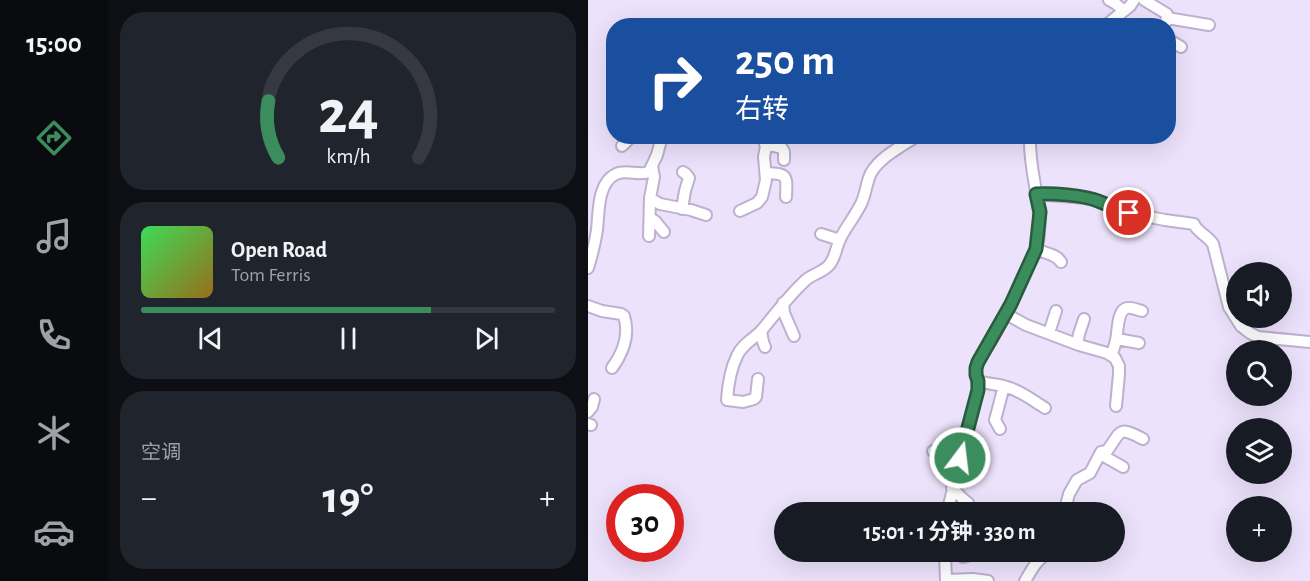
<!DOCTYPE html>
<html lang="zh">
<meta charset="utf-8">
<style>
:root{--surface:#171b24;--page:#20242c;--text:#f1f3f6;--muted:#9ea1a6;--line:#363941;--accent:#3c8d5e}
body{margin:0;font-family:"Alegreya Sans","Noto Sans SC",sans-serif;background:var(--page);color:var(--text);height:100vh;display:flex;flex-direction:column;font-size:22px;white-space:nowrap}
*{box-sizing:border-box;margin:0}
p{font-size:20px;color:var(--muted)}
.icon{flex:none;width:33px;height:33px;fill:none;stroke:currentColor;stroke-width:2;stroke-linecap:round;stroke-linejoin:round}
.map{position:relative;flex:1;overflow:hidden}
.sheet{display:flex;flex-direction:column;gap:12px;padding:12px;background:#0d0f14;width:480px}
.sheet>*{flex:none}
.banner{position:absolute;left:18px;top:18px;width:570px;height:126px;border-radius:24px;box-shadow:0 6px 24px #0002;background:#1a4fa0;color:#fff;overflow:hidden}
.buttons{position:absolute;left:638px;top:262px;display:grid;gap:12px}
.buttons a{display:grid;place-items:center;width:66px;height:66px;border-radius:50%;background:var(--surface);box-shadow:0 6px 24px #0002;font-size:30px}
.speed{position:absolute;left:18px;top:484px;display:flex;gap:12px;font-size:30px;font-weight:700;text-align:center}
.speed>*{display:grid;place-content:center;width:78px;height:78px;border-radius:50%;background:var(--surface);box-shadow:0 6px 24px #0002;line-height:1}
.speed .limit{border:9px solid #d22;background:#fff;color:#111}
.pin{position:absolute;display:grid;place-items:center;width:51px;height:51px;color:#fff;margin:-26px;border:3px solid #fff;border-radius:50%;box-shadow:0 2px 6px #0007}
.me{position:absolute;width:66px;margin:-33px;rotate:15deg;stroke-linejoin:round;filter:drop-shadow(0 0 4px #0008)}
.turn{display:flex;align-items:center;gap:21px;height:126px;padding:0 30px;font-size:27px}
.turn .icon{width:78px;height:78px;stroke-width:2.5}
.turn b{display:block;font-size:42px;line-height:51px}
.big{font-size:45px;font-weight:700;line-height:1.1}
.sheet .widget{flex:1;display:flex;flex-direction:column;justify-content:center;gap:9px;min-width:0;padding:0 21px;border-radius:24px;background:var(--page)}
.sheet .dial{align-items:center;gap:0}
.dial svg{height:156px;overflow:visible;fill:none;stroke:var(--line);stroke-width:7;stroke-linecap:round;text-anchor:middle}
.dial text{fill:var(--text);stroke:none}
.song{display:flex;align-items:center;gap:18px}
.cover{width:72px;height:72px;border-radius:9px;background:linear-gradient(135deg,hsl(130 70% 55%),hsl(40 70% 35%))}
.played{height:6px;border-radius:3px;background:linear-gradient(90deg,var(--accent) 70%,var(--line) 70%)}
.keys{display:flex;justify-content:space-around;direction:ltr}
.heat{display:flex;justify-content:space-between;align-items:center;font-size:33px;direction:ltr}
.trip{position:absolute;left:186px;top:502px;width:351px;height:60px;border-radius:30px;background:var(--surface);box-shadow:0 6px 24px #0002;font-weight:700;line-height:60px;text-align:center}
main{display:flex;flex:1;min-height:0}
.tabs{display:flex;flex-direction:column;width:108px;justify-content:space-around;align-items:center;background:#090b0e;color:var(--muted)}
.tabs .icon{width:42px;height:42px}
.tabs .active{color:var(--accent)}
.tabs b{font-size:27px;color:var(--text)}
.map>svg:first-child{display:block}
</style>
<main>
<nav class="tabs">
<b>15:00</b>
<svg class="icon active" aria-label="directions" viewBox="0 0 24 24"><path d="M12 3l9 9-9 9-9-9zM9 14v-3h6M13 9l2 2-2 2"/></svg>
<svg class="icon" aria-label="music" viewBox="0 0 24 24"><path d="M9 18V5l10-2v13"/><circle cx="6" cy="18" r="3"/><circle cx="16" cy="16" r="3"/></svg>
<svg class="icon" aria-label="phone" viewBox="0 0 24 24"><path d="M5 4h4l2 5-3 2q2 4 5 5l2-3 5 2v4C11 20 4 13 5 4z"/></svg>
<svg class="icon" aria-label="climate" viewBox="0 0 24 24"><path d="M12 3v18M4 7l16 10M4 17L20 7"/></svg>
<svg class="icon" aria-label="car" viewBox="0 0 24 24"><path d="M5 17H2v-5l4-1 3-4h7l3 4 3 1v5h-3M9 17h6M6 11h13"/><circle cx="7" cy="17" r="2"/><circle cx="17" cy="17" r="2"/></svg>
</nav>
<section class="sheet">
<div class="widget dial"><svg viewBox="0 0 100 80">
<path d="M14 69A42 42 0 1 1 86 69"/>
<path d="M14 69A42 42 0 0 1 9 40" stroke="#3c8d5e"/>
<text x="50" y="56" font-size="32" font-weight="700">24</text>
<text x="50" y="72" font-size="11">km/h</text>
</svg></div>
<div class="widget">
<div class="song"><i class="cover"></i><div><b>Open Road</b><p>Tom Ferris</p></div></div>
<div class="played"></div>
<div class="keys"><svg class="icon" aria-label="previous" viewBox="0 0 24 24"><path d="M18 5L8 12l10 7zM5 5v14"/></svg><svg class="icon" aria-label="pause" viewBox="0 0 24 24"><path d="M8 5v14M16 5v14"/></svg><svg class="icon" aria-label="next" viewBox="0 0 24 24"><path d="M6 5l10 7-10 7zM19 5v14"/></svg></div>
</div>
<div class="widget"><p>空调</p>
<div class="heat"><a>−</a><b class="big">19°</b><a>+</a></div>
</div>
</section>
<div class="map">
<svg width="722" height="581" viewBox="0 0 722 581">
<rect width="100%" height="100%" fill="#ede2fc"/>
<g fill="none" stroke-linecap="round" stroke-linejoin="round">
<g stroke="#beb0cf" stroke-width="14">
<path id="minor" d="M521,0L528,4L536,11
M556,0L579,14L578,22
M579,18L621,25
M517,26L542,6L546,0
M580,39L593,47
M177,144L194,148L196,152V160
M34,146L44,136
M178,173C200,174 199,175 198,197
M448,194L497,198L508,200L541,213L577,220L606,224C609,232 620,236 625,244L641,307L653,326L662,333L670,337L722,342
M62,198L72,204L103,210L118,215
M94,209L97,191L101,178L98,174L95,172
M152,211L169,203L174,197L178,180L176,157L178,146L176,136
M62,218L67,221L76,232
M233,234L252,240
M61,236L62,198L66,177L64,166
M449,249C457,254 467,253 473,262
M0,268C4,255 7,243 9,230C11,213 9,183 28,174C39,169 50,176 61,172L69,155L74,136
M195,303L196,313L206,336
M0,306L14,311L33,314L36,316C42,335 35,353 24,368
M418,314L438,325L491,345L519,353L527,358L531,366V374L528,406
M173,331L175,342L177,347
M461,333L468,311
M529,339L551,343
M489,344L491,334L496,319
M524,355C525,350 527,345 528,340C530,332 529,310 539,308C543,307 550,310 554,311
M170,379L168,397L166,399L155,402L139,400C140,385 142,370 149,356C154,344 166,339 174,330C189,312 202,294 219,279C227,273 236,272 242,264C248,256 248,247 252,239C258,227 267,216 273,204C278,194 278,183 283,173C292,157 314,146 329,136
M390,381C400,384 409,384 419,387C433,391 444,400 457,408
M0,412L4,407L6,399
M0,424L3,425
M412,429L407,420L416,386
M377,441L395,451
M345,451C356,454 366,449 376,445
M512,454L535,467
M364,488L375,499L380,503L383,513
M359,513L390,390C390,382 387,374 388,367C391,356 399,348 404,339C417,318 427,295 437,272C441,264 447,255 449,247C458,210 440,174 442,136
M476,513L481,494L489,480L502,473L513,452L519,451C534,430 530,426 555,439
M357,552L358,581
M375,557L386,554L387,552
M358,580L385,579L400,581
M437,581C446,566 446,564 460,552"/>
</g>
<use href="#minor" stroke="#fff" stroke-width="10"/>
</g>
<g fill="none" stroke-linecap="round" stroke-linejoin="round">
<g stroke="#275c3d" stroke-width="15">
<path id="route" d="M372,458L390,390V381L388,375V368L390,362L423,304L448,249L452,212L448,194C464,193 495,195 510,201C520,205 530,210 541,213"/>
</g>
<use href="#route" stroke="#3c8d5e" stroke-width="10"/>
</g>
</svg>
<div class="buttons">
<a><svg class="icon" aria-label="sound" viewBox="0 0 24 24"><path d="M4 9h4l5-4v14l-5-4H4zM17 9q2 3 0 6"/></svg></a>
<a><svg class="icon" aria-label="search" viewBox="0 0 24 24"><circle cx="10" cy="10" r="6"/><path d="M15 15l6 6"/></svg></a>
<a><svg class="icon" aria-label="layers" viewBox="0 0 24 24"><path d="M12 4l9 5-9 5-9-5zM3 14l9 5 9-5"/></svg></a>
<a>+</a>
</div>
<div class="speed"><div class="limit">30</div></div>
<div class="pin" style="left:541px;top:213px;background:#d93025"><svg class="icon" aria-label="arrive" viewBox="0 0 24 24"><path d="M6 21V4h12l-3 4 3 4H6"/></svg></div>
<svg class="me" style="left:372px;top:458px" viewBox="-20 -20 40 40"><circle r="17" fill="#3c8d5e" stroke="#fff" stroke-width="3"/><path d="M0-11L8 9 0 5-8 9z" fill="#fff"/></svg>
<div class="trip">15:01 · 1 分钟 · 330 m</div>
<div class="banner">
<div class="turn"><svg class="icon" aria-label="right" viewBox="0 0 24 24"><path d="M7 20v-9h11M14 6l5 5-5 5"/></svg><div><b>250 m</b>右转</div></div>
</div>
</div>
</main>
